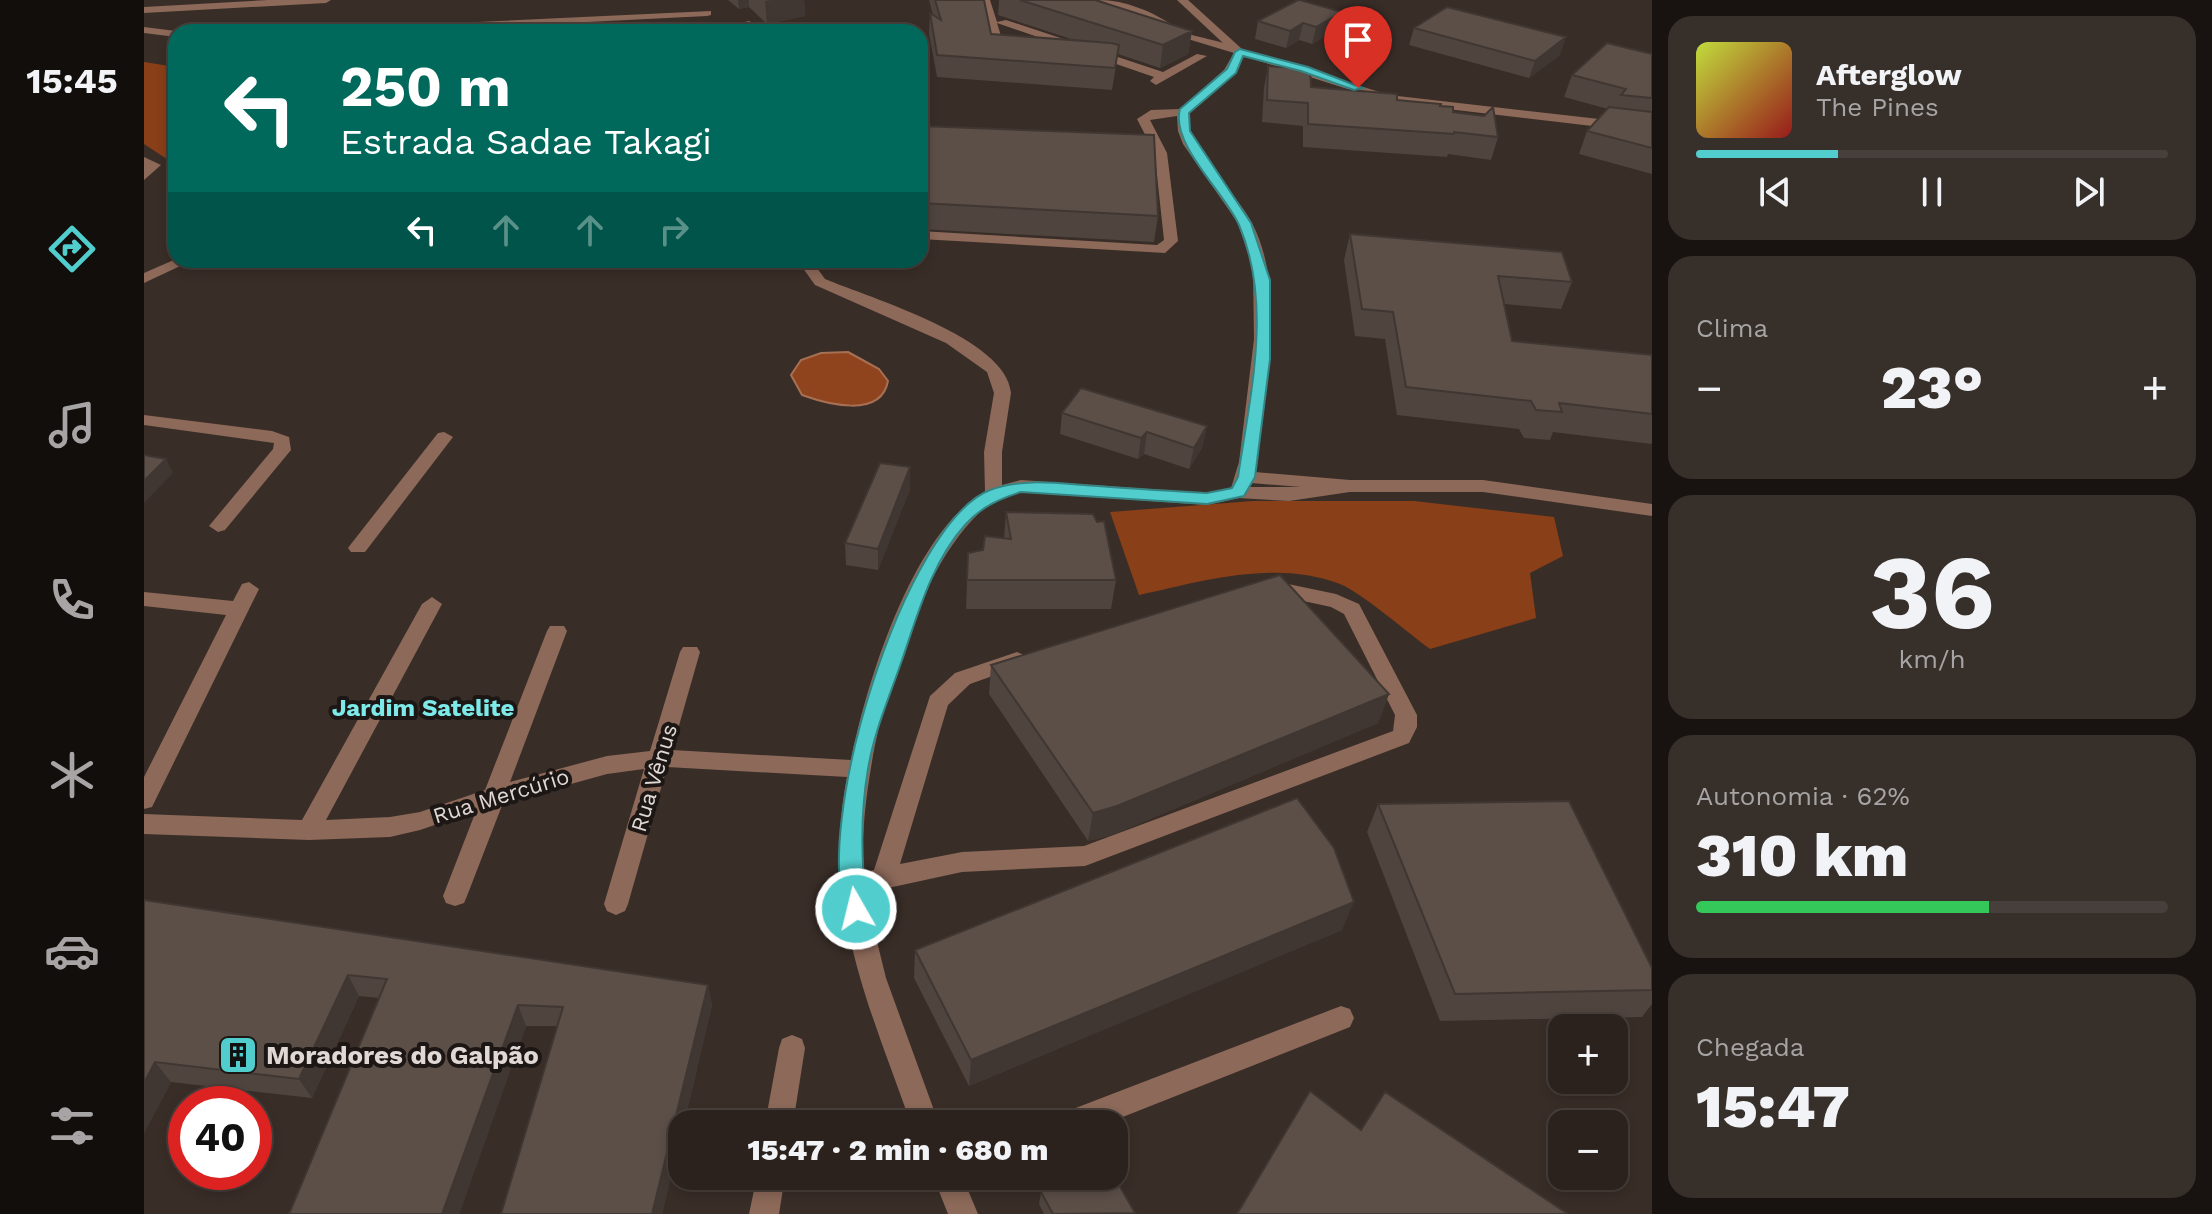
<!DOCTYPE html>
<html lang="pt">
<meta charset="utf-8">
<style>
:root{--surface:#2b221d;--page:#372f2a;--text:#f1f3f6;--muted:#a6a4a4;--line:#473f3b;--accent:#52cdcd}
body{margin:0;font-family:"Work Sans",sans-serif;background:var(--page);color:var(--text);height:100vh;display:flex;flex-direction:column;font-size:30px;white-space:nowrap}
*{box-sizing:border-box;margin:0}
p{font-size:26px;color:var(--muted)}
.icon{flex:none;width:44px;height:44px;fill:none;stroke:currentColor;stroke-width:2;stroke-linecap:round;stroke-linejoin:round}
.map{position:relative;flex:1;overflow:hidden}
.sheet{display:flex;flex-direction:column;gap:16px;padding:16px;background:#181310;width:560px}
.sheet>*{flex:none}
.hud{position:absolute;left:24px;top:24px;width:760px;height:244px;border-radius:24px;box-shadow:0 4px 12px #0003,0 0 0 2px var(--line);background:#00695c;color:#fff;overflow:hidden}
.buttons{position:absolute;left:1404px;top:1014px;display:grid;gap:16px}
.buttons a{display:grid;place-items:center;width:80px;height:80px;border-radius:16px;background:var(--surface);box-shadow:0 4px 12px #0003,0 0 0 2px var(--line);font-size:40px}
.speed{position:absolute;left:24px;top:1086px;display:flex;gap:16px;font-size:40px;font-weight:700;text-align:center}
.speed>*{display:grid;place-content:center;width:104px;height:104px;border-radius:50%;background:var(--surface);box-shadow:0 4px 12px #0003,0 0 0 2px var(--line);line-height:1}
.speed .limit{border:12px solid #d22;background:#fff;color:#111}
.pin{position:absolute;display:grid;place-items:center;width:68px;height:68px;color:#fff;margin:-82px -34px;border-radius:50% 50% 50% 0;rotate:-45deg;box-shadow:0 0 8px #0007}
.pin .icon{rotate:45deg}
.me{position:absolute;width:88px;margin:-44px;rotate:352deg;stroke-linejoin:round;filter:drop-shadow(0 0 6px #0008)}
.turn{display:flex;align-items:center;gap:28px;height:168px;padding:0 40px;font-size:36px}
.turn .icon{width:104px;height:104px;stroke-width:2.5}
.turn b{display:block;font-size:56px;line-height:68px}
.lanes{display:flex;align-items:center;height:76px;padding:0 40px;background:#0003;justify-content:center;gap:40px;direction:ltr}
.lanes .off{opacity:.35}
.big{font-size:60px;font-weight:800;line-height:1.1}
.sheet .widget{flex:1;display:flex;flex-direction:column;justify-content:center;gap:12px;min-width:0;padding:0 28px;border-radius:24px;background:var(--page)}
.sheet .dial{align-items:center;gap:0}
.dial b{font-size:104px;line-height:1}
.song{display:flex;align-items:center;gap:24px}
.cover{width:96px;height:96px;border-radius:12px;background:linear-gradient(135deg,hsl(70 70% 55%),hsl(0 70% 35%))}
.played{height:8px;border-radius:4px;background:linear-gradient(90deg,var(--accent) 30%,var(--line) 30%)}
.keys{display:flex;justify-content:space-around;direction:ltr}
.heat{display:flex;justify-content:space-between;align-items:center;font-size:44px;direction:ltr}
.charge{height:12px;border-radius:6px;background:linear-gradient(90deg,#34c759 62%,var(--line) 0)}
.trip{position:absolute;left:524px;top:1110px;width:460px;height:80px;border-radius:24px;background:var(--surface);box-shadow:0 4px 12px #0003,0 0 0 2px var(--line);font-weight:800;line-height:80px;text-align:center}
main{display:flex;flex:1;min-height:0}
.tabs{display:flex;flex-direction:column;width:144px;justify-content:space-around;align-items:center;background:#110e0c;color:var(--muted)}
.tabs .icon{width:56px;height:56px}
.tabs .active{color:var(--accent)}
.tabs b{font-size:36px;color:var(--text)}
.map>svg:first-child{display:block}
</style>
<main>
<nav class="tabs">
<b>15:45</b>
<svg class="icon active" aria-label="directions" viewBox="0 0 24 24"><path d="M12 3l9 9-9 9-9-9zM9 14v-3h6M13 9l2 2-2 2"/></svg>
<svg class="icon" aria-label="music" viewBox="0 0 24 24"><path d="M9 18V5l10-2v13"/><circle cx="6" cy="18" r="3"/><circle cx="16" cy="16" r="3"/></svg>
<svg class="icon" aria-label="phone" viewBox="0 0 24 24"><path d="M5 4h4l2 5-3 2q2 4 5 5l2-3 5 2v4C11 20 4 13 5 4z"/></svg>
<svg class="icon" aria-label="climate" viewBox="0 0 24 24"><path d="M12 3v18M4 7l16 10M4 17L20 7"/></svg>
<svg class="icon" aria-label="car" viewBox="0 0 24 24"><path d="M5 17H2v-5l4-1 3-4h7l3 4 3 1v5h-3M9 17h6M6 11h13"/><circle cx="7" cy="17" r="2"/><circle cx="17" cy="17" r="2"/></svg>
<svg class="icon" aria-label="filters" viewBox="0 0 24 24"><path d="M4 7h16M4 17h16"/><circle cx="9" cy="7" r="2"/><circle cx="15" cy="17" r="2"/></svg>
</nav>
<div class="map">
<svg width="1508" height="1214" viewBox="0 0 1508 1214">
<rect width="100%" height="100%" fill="#392d27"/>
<path fill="#893f17" d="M0,62L32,67V165L0,144Z
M1109,501H1270L1410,517L1419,556L1386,573L1392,618L1286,649C1264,633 1218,593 1196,584C1132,559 1058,581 995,595L966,512Z"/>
<path fill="#8f441d" stroke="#a77054" stroke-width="2" d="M704,352L735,369L744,381C737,419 683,404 658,395L647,375L657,360L677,353Z"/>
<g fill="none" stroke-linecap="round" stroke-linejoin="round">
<path fill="#8c6959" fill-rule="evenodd" d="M124,0H187L182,3L0,13V7Z
M836,0H846L853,22L862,20L1019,72L1053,54L1063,56L1012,85L1006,81L1010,77L853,23L862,52L856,55L850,52Z
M955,0C981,0 1010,12 1031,27C1042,36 1065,38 1079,43L1033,0H1044L1098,49L1245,95L1508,125V133L1244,102L1100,56C1090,81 1046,97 1044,120C1042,152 1094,194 1108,223C1137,280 1125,344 1118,405C1115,427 1116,450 1111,472L1206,480H1339L1508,504V516L1339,492H1206L1145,501L1094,498L1063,505L877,492C862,496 845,502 834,514C760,587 714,770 719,873L730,870L786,696L811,673L873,652L880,655L883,660L880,665L826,684L804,705L756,864L818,852L940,846L1249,731L1251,715L1200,614L1187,607L1118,592L1115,587L1118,582L1125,580L1192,594L1215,604L1273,715V727L1265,743L941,866L818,872L721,893L742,978L795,1124H767C725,1005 678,906 703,777L523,767L484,904L481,911L472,915L463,911L460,904L500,769L463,774L359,803L323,896L320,903L311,906L302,903L299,896L332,811L276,830L246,837L165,840L0,834V814L158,820L278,604L288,597L298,604L182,820L246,817L276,812L341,790L403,631L406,626H420L423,631L366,782L463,756L506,751L536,652L539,647H553L556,652L528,750L707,760C722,684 769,531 841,492L840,452L850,393L843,372L802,343L671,285L656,264L658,261H668L681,279C726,298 863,338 867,393L858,452V485L877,480L1063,493L1087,488L1095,462L1110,339L1109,269L1094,223L1039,144L1034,131L1033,116L1006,120L1023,153L1034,241L1021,253L776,239V231L1013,245L1020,240L1011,157L1005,153L1009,150L993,119L1007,110L1036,109L1080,70L1090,53L1024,33L1017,30V24ZM1107,483L1157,487H1105Z
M567,11V15L563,16L248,32H176L182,29Z
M605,21L623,30L625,32H611L601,26V22Z
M740,24L745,27L744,29L703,32Z
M0,27L32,31L36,32H32V37L0,33Z
M0,157L17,165L0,180Z
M32,259L49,260L0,283V273Z
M0,415L128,431L145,437L147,450L81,530L74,532L65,526L129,449L130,443L0,425Z
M300,432L309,437L221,552H207L204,548L207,544L294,433Z
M105,582L115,589L8,807L0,809V777L82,615L0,606V592L89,601L98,584Z
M1197,1006L1206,1009L1210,1018L1206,1027L961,1124H912L916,1114Z
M648,1035L658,1039L661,1048L649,1124H621L635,1048L638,1039Z
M613,1176H641L635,1214H605Z
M789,1176H818L834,1214H804Z"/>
</g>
<path fill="#4f443e" d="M584,0H660L661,16L623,24L605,7L595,9Z
M785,0H840L847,34L930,40L854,15L855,0H951L1048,31L1044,54L1016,68L974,54L968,90L793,77L785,34L786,13L789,15Z
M1154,0L1195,29L1168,44L1155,40L1142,48L1111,39L1114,21Z
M1270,28L1416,55L1385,78L1265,45Z
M1508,54V174L1435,154L1443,131L1464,109L1420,97L1428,75Z
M1124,66L1167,87L1297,107L1309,112L1354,137L1347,160L1304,154L1303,157L1159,147V126L1118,122L1120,88Z
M776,126L1014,216L1010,242L776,229Z
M1206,234L1428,282L1417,309L1360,304L1368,341L1508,355V444L1409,432L1406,440L1380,438L1375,429L1253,415L1241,339L1211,336L1200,260Z
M918,413L1063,426L1058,448L1045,469L1000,454L994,459L916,434Z
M766,467V489L734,570L702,565L701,543Z
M862,512L972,580L967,609H822L824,553L839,550L860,538Z
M847,665L1245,694L1234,723L968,835L944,841L845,694Z
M1234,804L1508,968V1004L1498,1017L1296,1021L1223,832Z
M0,900L564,985L568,1005L540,1124H538V1131L518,1214H357L413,1026H382L315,1214H145L235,998L215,996L168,1098L27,1082L0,1133Z
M1198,930L825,1086L770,978L771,950Z
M897,1192L991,1214H900L895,1204Z"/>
<path fill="#403732" d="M594,0H605V7L595,9Z
M628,0H660L661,16L623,24L621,1Z
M1198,12L1195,29L1168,44L1172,27Z
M1159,23L1155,40L1142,48L1146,31Z
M1048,31L1044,54L1016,68L1019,45Z
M1422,37L1416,55L1385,78L1391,61Z
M1063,426L1058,448L1045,469L1050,448Z
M1003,432L1000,454L994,459L997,438Z
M22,459L29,473L0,503V481Z
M766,467V489L734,570V549Z
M1245,694L1234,723L968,835L944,841L949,813Z
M1210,902L1198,930L825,1086L827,1060Z
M204,975L215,996L168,1098L155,1079Z
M564,985L568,1005L540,1124H538V1131L518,1214H508Z
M374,1005L382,1026L315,1214H298Z
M11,1062L27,1082L0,1133V1083Z"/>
<path fill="#5c4f48" stroke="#403732" stroke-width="2" d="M791,0H840L847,34L967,43L975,45L971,68L793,55L786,13L797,20Z
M876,0H951L1048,31L1019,45Z
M1154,0H1156L1198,12L1172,27L1159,23L1146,31L1114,21Z
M1303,7L1422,37L1391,61L1270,28Z
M1463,43L1508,54V98L1477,95L1482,89L1428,75Z
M1124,66L1166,69L1167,87L1253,94V100L1297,104L1296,106L1309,107V112L1340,116L1349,107L1354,137L1310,132V134L1164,124V103L1123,100Z
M1465,107L1508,112V148L1443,131Z
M776,126L1010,135L1014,216L776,203Z
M1206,234L1418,252L1428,282L1354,276L1368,341L1508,355V414L1415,403L1418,412L1392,410L1387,401L1262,387L1249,312L1218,309Z
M937,388L1063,426L1050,448L1003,432L997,438L918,413Z
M0,455L22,459L0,481Z
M736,463L766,467L734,549L701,543Z
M862,512L949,514L953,522L960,521L972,580H823L824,553L839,550L841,536L867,539Z
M1136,575L1245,694L973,806L949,813L847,665Z
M1153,798L1190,848L1210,902L827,1060L771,950Z
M1425,801L1508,968V990L1311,994L1234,804Z
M0,900L564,985L508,1214H357L419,1007L374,1005L298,1214H145L243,979L204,975L155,1079L11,1062L0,1083Z
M1166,1091L1217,1130L1241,1092L1424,1214H1093Z
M930,1176H970L991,1213L909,1214L897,1192Z"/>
<path fill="#52cdcd" stroke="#358585" stroke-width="2" d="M1096,49L1164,67L1219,88L1210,90L1157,71L1099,56L1092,73L1045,113L1046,131L1107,223L1126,280V359L1111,477L1100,496L1063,504L877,492C855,499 837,507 821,525C787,563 773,617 757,663C745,698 730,732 724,769C716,816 717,862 723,909L720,915L712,918L704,915C665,834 760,523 846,490C881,477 918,484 954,486C990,489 1027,491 1063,493L1088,488L1094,477C1106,395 1129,304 1095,225C1081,193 1026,144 1036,109L1083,69L1091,52Z"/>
<defs>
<g id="building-square" transform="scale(2)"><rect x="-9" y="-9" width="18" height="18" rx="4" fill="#52cdcd" stroke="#1c1714"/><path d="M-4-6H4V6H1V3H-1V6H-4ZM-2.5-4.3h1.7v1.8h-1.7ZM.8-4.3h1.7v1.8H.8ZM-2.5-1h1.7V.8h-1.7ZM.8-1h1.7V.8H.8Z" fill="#111"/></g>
</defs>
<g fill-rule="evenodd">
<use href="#building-square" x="94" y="1055"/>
</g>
<g text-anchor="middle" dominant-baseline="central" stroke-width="8" stroke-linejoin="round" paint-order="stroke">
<g font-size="22" fill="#e0d8d4" stroke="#1c1714">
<text transform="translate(510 778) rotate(-73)">Rua Vênus</text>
<text transform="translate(357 796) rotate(-17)">Rua Mercúrio</text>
</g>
<g font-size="24" font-weight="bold" fill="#7de9e9" stroke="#1c1714">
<text x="279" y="708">Jardim Satelite</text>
</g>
<g font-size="26" font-weight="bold" fill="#e0d8d4" stroke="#1c1714" text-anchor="start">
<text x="122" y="1055">Moradores do Galpão</text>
</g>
</g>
</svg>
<div class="buttons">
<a>+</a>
<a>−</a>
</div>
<div class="speed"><div class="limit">40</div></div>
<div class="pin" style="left:1214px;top:88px;background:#d93025"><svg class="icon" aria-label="arrive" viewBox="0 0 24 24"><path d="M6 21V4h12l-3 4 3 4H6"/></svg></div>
<svg class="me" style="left:712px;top:909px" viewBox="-20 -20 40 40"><circle r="17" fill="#52cdcd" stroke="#fff" stroke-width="3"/><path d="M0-11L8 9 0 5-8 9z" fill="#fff"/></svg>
<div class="trip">15:47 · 2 min · 680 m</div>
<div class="hud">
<div class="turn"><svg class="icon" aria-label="left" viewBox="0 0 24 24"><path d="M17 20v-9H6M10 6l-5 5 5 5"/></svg><div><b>250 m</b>Estrada Sadae Takagi</div></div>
<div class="lanes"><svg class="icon" aria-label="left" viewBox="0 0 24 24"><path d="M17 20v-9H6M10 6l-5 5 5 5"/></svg><svg class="icon off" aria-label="ahead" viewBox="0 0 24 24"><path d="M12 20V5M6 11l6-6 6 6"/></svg><svg class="icon off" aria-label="ahead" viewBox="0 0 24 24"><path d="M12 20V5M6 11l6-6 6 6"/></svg><svg class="icon off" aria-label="right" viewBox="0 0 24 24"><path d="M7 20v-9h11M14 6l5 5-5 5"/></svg></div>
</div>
</div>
<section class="sheet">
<div class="widget">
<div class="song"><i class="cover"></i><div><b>Afterglow</b><p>The Pines</p></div></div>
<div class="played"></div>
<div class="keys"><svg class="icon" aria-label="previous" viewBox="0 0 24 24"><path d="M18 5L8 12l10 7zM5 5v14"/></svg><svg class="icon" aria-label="pause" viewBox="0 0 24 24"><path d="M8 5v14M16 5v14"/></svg><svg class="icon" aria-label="next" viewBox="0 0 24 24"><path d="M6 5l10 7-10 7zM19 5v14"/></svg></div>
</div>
<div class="widget"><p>Clima</p>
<div class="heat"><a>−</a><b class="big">23°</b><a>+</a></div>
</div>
<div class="widget dial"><b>36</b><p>km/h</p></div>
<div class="widget"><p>Autonomia · 62%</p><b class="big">310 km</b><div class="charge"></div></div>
<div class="widget"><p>Chegada</p><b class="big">15:47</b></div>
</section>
</main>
